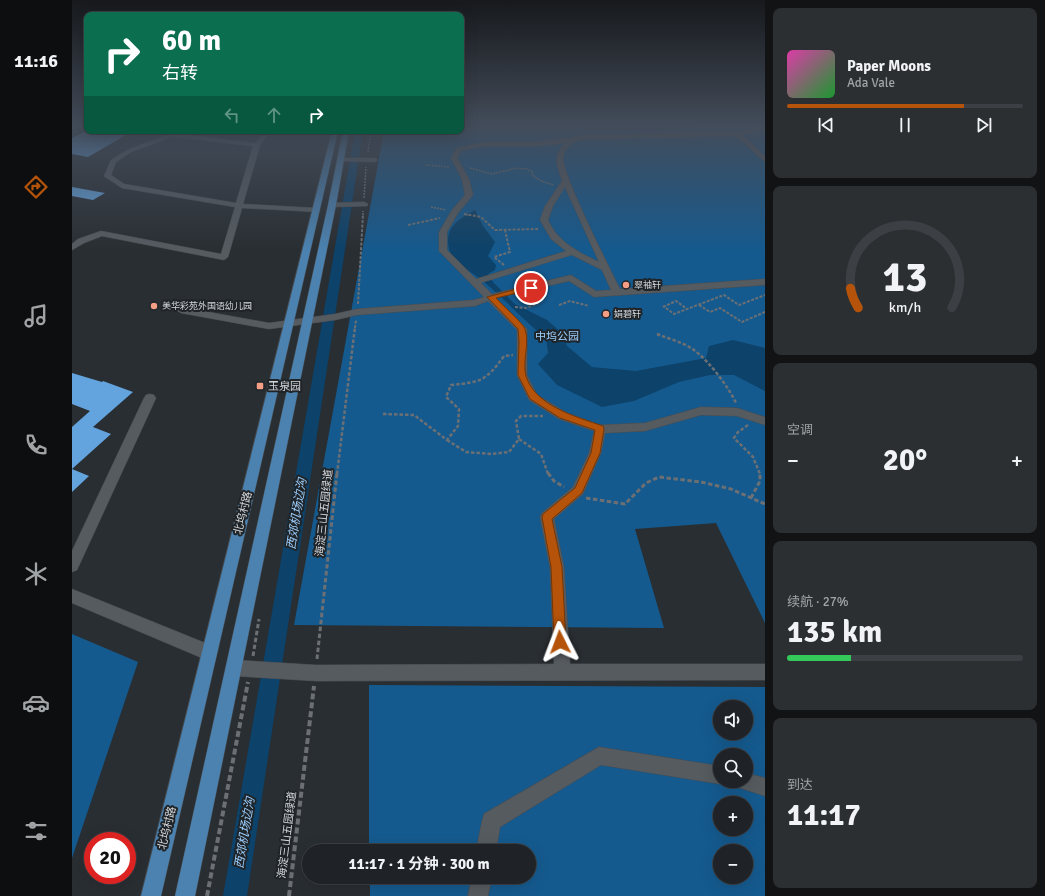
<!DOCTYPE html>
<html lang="zh">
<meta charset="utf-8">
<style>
:root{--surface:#1f2226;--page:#2c2f32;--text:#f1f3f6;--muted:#a1a4a7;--line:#3c3f43;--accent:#b45309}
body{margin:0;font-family:Signika,"Noto Sans SC",sans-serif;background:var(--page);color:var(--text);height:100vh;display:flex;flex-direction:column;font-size:15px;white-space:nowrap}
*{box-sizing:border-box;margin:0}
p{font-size:13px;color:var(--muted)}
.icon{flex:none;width:22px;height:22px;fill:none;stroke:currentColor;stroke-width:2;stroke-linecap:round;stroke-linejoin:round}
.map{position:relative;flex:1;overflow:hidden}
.side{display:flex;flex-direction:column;gap:8px;padding:8px;background:#111315;width:280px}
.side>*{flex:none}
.top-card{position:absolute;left:12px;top:12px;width:380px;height:122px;border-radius:8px;box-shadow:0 4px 16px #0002,0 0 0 1px var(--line);background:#0b6e4f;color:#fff;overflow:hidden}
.buttons{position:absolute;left:641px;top:700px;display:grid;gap:8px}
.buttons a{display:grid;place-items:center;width:40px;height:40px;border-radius:50%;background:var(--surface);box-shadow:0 4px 16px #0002,0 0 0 1px var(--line);font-size:20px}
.speed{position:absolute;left:12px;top:832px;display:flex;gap:8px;font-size:20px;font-weight:700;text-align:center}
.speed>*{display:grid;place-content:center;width:52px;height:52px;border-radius:50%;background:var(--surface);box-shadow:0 4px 16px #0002,0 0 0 1px var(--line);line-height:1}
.speed .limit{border:6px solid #d22;background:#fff;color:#111}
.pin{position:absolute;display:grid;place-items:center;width:34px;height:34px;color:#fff;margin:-17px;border:2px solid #fff;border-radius:50%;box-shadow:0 1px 4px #0007}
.me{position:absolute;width:44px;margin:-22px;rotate:357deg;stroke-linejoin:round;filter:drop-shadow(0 0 3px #0008)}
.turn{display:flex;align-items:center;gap:14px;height:84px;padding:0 12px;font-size:18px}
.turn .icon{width:52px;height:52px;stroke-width:2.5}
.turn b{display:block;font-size:28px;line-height:34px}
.lanes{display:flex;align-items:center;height:38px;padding:0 12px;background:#0003;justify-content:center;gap:20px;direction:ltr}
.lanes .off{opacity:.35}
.big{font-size:30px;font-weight:700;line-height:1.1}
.side .card{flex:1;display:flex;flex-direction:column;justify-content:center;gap:6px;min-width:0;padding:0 14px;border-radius:8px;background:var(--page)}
.side .dial{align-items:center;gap:0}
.dial svg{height:104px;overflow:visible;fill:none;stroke:var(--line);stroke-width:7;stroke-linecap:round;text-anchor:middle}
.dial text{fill:var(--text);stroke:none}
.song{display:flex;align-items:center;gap:12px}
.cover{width:48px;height:48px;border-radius:6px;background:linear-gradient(135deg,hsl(320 70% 55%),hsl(130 70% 35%))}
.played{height:4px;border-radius:2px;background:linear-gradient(90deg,var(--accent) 75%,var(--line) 75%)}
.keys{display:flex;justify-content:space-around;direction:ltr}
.heat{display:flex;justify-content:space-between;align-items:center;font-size:22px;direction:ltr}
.charge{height:6px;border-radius:3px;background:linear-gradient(90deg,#34c759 27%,var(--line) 0)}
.trip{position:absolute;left:230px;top:844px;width:234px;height:40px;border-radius:20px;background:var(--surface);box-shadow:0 4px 16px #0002,0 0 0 1px var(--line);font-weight:700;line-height:40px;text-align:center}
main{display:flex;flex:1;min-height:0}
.tab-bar{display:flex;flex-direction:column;width:72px;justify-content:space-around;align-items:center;background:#0c0e0f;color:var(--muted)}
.tab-bar .icon{width:28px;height:28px}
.tab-bar .active{color:var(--accent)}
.tab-bar b{font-size:18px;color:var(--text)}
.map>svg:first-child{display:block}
</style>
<main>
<nav class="tab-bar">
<b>11:16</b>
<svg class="icon active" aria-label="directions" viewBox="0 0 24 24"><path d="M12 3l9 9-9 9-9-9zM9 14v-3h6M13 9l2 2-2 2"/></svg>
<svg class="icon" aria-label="music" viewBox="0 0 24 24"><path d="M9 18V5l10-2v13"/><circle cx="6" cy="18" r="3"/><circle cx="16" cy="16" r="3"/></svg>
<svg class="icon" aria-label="phone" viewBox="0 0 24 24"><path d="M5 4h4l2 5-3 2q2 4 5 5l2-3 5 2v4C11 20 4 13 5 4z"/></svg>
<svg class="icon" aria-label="climate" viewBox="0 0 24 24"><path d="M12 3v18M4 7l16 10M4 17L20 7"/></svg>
<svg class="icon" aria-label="car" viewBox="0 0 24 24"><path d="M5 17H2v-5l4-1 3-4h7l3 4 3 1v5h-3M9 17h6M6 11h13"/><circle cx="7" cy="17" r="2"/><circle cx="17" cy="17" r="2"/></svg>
<svg class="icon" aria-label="filters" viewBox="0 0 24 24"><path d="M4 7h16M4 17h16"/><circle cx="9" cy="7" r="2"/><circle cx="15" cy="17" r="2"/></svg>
</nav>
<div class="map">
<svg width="693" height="896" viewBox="0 0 693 896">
<rect width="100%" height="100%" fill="#292e32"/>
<path fill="#155a8e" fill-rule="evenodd" d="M634,125H693V623L644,523L563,529L592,628L222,625L312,131H389V129H609Z
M0,634L66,662L0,858Z
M297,685L693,687V896H298V877H457V851H297ZM648,707H674V733H648ZM648,755H674V781H648ZM648,803H674V829H648ZM648,851H674V877H648Z"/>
<path fill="#0d426a" d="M403,210L411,226L423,242L416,256L424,265L423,270L416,274L421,282L443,304L475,320L489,332L495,346L520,367L564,371L634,358L637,346L661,340L693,348V391L662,375H638L607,382L562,401L530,407L485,385L466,364L476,353L474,338C452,321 434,300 412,282C403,274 380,262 377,249C372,227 387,219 403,210Z"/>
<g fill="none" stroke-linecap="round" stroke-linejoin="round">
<path fill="#0d426a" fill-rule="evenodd" d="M283,131H291L175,896H151Z"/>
</g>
<path fill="#63a4de" d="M20,131H61L16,157L0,154V138L12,132L20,134Z
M0,187L33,193L21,200L0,196Z
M0,373L30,382L31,381L61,392L21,427L39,434L0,469L17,476L0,492V427L18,411L0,404Z"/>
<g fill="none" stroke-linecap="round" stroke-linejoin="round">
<g stroke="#484c50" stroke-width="1">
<path id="minor" d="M693,126V130L670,135L693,156V162L664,136L513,139C503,141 493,145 491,157C489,172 538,269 548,289L693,279V285L522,297L497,281L424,298L455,329V375L465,395L495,413L528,425L573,423L629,407L665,408L693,417V425L665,416L629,415L573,431L533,433L529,453L511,494L482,519L492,567L498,664H693V680L244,681L162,676L156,674L154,668L156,662L162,660L244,665L482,664L478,567L468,517L470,513L501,487L517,453L522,431L487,419L457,400L445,375V330L416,301L403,306L285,315L263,320L197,329L109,313L104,310L106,308L109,307L197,323L263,314L285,309L402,300L412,297L367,251V232L380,210L393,195L390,179L379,158L385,148L413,142H466L513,135L666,132ZM493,143C480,157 485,164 490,181L473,206L468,220L479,239L494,251L404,279L375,250V232L386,213L401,195L397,179L385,158L389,150L413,146H466ZM493,187L527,262C506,252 486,242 476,220L481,206ZM500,255L530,270L539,290L524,291L499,275L420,294L409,283Z
M193,131H199L188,145L171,204L244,208L248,210L247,212L170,208L156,257L152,260L30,236L12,243L0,250V244L6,239L29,231L149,254L163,207L50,188L32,176L39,160L55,150L100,133L183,143ZM101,137L181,146L164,203L52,184L39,175L44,162L59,152Z
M224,131H265L266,132L263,134L227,133Z
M269,158H303L306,160L303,162L267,161L266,160Z
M292,202L296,204L295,206L260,207L256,205L260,203Z
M78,394L82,395L84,398L5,570L0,572V551L72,398L74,395Z
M0,589L143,647L145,653L143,659L137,661L0,603Z
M527,747L648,766V781H655L648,784L529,765L428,827L424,851H404L410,821L412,814Z
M674,773L693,778V796L665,787L662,781H674Z
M400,877H420L416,896H396Z"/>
</g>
<g stroke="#484c50" stroke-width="1">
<path id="major" d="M260,131H266L89,896H69Z
M271,131H277L264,205L123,896H103L256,205Z"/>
</g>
<path stroke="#6c7074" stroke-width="1.5" stroke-dasharray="2 1" stroke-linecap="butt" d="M296,152L299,131
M354,165L377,167
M398,168L420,174L445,168L455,169L461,172L460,175L469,181L482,185
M292,198L294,167
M359,207L374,210
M392,214L396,215
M291,215V211"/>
<path stroke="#6c7074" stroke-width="2" stroke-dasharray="3 1.5" stroke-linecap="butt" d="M392,214L409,217L423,230L466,229
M336,225L368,218
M432,265L422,257L438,252L433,230
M286,304L291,214
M487,305L498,301L517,306
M627,305L638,312L648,308L670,322L693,312
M443,307L454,308L467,303
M591,307L604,301L615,309
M594,308L602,314L652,295L667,305L693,295
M283,328L284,320"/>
<path stroke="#6c7074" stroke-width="2.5" stroke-dasharray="3.5 2" stroke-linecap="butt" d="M585,334C597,339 611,342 622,350C637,361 656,386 664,403
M311,414L342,415L375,440L386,426L387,409L374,397L379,385C409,382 414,381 432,356L441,355
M676,425L666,432L662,438L681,457L688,474
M447,439L469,454L476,474
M375,440L394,452L419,454L437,452L447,439L444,421L449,416H471
M265,474L283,327"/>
<path stroke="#6c7074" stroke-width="3" stroke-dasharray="4.5 2.5" stroke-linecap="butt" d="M476,473L482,481L492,487
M514,498L553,504L574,483L587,477L629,482L659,489L693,504
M679,498L688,481V473
M181,656L187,619
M245,659L265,473"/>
<path stroke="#6c7074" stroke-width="4" stroke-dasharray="6 3" stroke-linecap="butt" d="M135,896L176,682
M217,896L242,686"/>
<use href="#minor" fill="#565b60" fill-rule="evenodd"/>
<use href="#major" fill="#4b82b0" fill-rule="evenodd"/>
</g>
<linearGradient id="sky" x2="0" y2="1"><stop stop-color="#17191c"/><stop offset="0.5" stop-color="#434c5a"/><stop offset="1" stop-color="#434c5a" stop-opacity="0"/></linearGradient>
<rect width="693" height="251" fill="url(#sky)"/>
<path fill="#b45309" stroke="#753606" d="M459,285L462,286V289L424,298C429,304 451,323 453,329C458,344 450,361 454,376C463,406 505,417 531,426L532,429L528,453L510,493L480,519L490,567L494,642L493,646L488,648L484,646L482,642L479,567L470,517L471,514L503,488L519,453L523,430L488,418L458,399L446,375L447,342L446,329L415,297Z"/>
<g fill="#f49e86" stroke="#1f2428" stroke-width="1.5">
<circle cx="554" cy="285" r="4"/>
<circle cx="82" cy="306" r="4"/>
<circle cx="534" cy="314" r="4"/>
<rect x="184" y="382" width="8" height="8" rx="2"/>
</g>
<g text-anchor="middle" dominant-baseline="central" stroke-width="4" stroke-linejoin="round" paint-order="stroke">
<g font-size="9" fill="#d5d8db" stroke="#1f2428" text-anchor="start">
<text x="562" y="285">翠袖轩</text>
<text x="90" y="306">美华彩苑外国语幼儿园</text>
<text x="542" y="314">娟碧轩</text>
</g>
<g font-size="11" fill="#9dcffd" stroke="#1f2428">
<text x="485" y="336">中坞公园</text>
</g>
<g font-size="11" fill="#d5d8db" stroke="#1f2428" text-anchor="start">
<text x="196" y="386">玉泉园</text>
</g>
<g font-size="11" fill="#d5d8db" stroke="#1f2428">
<text transform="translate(171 513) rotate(-76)">北坞村路</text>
<text transform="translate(252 513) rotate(-84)">海淀三山五园绿道</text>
<text transform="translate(95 828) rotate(-76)">北坞村路</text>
<text transform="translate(215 835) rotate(-83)">海淀三山五园绿道</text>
</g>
<g font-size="12" font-style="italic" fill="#9bcdfb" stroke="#1f2428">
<text transform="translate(225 514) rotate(-81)">西郊机场边沟</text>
<text transform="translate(173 833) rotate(-81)">西郊机场边沟</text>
</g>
</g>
</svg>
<div class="buttons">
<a><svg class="icon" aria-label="sound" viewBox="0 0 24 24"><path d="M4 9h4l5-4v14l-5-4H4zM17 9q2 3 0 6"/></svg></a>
<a><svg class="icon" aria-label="search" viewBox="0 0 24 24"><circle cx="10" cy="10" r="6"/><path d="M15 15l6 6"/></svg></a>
<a>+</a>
<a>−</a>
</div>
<div class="speed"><div class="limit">20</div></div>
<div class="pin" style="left:459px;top:288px;background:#d93025"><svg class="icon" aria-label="arrive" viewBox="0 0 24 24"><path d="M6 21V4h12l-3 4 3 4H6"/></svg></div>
<svg class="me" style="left:488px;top:642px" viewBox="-20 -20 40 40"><path d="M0-17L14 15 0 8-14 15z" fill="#b45309" stroke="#fff" stroke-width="4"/></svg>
<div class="trip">11:17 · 1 分钟 · 300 m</div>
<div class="top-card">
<div class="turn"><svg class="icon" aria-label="right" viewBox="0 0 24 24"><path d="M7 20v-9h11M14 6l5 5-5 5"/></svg><div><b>60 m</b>右转</div></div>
<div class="lanes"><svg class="icon off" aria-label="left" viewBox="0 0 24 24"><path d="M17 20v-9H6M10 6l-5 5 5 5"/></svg><svg class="icon off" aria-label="ahead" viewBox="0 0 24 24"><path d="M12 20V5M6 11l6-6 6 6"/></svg><svg class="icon" aria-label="right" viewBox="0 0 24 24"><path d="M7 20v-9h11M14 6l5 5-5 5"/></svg></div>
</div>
</div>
<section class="side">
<div class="card">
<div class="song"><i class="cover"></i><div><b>Paper Moons</b><p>Ada Vale</p></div></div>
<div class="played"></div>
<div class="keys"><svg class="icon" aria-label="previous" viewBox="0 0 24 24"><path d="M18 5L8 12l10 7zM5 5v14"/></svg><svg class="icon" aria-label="pause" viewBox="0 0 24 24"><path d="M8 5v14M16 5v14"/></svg><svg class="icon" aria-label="next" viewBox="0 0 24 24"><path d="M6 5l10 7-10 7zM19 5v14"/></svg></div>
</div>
<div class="card dial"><svg viewBox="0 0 100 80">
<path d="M14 69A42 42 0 1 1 86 69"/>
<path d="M14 69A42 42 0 0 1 8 54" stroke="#b45309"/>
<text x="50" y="56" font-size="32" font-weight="700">13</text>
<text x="50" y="72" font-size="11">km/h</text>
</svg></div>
<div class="card"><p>空调</p>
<div class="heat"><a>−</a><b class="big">20°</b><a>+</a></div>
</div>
<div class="card"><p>续航 · 27%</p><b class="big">135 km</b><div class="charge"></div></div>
<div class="card"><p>到达</p><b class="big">11:17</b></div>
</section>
</main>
